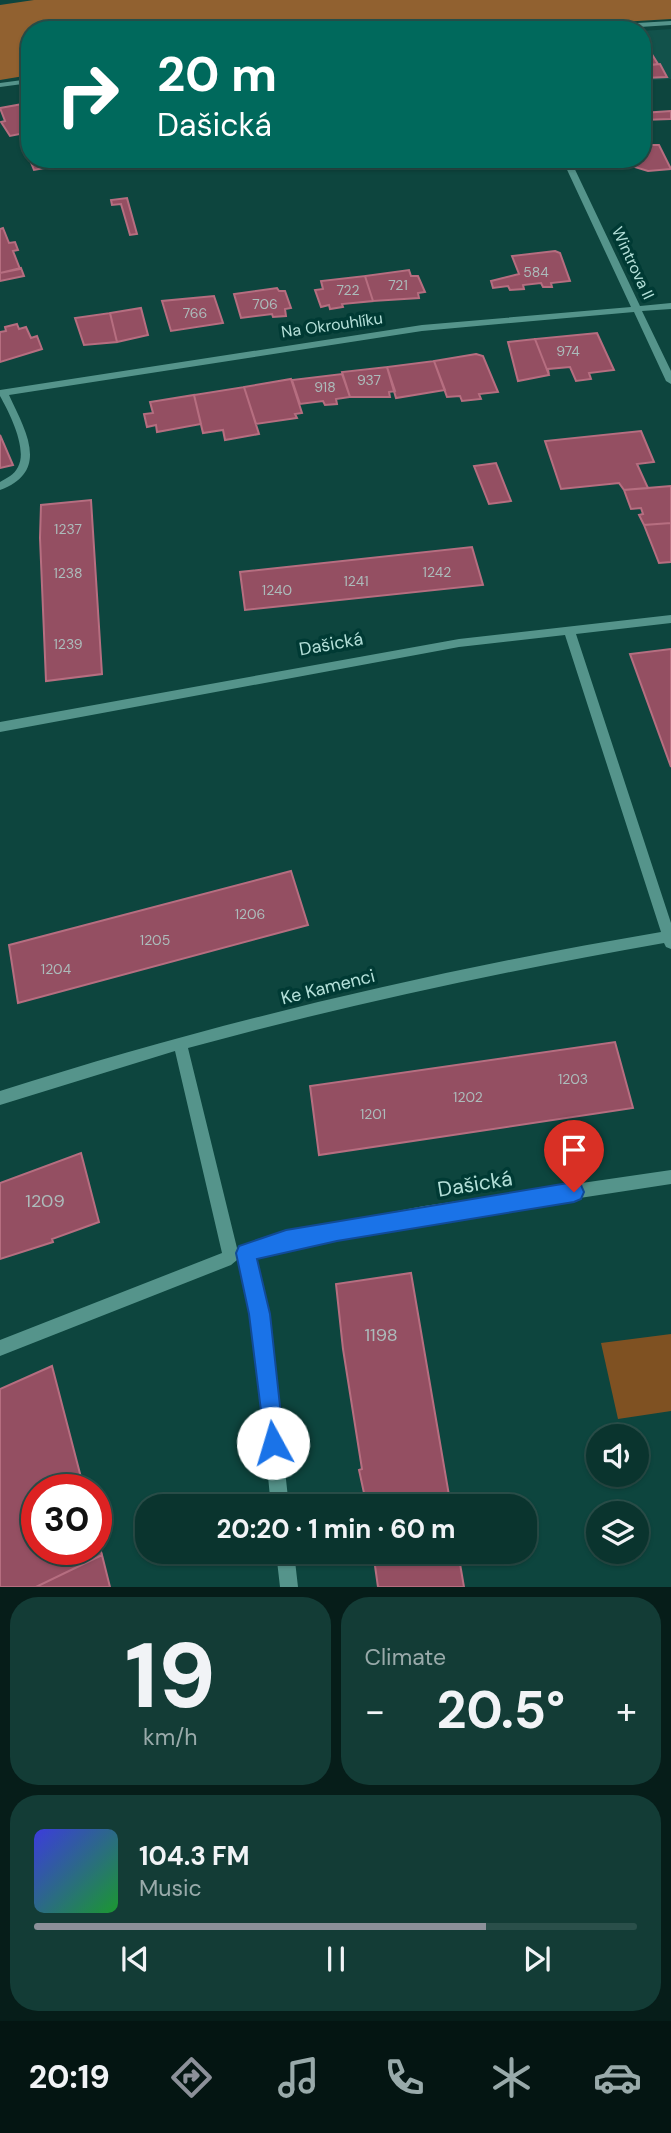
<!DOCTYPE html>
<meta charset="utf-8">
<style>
:root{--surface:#0a342e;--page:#133c36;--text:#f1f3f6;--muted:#9aa;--line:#2a4f4a;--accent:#8c9099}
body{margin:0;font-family:"DM Sans",sans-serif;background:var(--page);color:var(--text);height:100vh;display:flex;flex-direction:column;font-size:26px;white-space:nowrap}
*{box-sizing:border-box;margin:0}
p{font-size:23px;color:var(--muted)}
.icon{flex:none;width:38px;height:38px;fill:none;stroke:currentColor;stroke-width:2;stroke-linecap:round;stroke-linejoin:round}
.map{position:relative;height:1587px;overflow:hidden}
.details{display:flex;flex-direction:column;gap:10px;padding:10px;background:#061d19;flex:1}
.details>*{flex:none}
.hud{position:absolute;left:21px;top:21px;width:630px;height:147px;border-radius:28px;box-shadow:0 2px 5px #0004,0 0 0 2px var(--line);background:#00695c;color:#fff;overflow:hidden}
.controls{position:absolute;left:586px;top:1424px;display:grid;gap:14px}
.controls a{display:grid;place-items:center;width:63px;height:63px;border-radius:50%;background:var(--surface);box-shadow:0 2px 5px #0004,0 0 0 2px var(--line);font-size:35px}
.speed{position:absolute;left:21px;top:1474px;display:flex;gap:14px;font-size:35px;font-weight:700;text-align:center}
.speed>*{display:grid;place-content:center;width:91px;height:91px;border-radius:50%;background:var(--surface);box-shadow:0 2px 5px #0004,0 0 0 2px var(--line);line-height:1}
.speed .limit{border:10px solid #d22;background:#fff;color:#111}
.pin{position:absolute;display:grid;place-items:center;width:60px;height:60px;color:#fff;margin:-72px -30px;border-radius:50% 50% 50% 0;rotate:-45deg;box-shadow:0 0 7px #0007}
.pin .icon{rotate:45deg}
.me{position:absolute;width:77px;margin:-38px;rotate:354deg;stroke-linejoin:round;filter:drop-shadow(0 0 5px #0008)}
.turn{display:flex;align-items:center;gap:24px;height:147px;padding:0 21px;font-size:32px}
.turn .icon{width:91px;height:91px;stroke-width:2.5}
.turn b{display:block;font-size:49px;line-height:60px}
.big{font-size:52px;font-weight:700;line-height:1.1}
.details .card{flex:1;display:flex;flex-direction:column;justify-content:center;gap:10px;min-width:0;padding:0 24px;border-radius:28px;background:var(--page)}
.details .dial{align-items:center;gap:0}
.dial b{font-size:91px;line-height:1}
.song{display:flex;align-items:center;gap:21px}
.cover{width:84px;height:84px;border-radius:10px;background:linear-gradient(135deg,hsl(240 70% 55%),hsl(130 70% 35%))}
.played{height:7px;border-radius:4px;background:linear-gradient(90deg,var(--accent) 75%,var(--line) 75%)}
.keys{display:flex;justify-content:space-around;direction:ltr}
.heat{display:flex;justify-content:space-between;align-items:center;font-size:38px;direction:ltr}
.details .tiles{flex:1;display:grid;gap:10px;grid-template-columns:1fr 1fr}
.card:last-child{grid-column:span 2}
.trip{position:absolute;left:135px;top:1494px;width:402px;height:70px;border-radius:28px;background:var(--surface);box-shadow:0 2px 5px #0004,0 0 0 2px var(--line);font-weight:700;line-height:70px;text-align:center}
.tabs{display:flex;height:112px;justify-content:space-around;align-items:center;background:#041512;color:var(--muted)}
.tabs .icon{width:49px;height:49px}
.tabs .current{color:var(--accent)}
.tabs b{font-size:32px;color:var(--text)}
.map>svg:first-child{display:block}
</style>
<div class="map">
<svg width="671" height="1587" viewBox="0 0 671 1587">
<rect width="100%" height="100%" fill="#0d453e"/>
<path fill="#12524b" d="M671,29V79L642,81V31Z"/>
<path fill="#7f5122" d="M671,1334V1411L618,1419L601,1343Z"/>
<path fill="#916130" d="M34,0H671V19L538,27L493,23L397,30H30V75L0,80V5Z"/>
<path fill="#944f62" stroke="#b66e80" stroke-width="2" d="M642,48H648L658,64L642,66Z
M660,64L667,77L645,78L642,66Z
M28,103L30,132L10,136L1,122L5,121L0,108Z
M671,111V119L642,120V113Z
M642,145H659L671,169L648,171L628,165L624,159H642Z
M73,159L74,163L34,170L30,160Z
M480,159H518L519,161L482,164Z
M127,198L137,234L130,235L121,204L112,205L111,200Z
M3,228L9,243L15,242L18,250L13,251L20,269L0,273V229Z
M555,251L560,253L570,281L551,283L552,287H543L541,283L523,285L524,289L510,290L508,286L493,288L491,281L519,274L512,256Z
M21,268L24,276L0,281V273Z
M409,270L411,276H418L425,292L418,293L419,298L373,301L365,276Z
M365,276L373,301L342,304L343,307L330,309L329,305L321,307L315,290L323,289L321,281Z
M277,288L279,291H285L291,308L285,309L286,316L273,317L272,314L241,318L234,294Z
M214,296L223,323L171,331L162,301Z
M141,308L148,335L117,342L110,313Z
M110,313L117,342L84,345L75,318Z
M17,324L19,329L26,327L31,338L37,336L42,349L0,362V332L6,331L5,327Z
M597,333L614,370L589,373L591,379L576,381L570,367L548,369L549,375L535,339Z
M535,339L549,375L518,381L508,342Z
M476,354L483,356L498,392L479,394L481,399L462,401L460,396L447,397L434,361Z
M434,361L445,390L396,398L387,367Z
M387,367L395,391L389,392L390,397H350L342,372Z
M342,374L350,397L336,399L337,404L325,405L323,401L300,404L292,380Z
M291,379L302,413L295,414L297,418L256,424L244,387Z
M244,387L259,434L225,440L223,430L203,433L194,395Z
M194,395L201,424L157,432L156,425L147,427L144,414L153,413L150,402Z
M641,431L654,462L637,464L648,488L624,490L619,483L561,489L545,441Z
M0,435L13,465L0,468Z
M496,463L511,501L489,504L474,466Z
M671,486V523L644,525L639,515L643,514L641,508L631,509L624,490Z
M91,500L102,674L46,681L40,538L41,505Z
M671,523V562L659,563L644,525Z
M472,547L483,585L245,610L240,572Z
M671,649V767L630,654Z
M291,871L308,925L18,1003L9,945Z
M615,1042L633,1108L319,1155L310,1086Z
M81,1153L99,1222L52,1239L53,1242L0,1259V1183Z
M411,1273L451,1507H367L359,1470L362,1469L343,1349L336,1284Z
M52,1366L84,1489H37V1549H96V1534L102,1555L36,1587H0V1389Z
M373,1552H458L464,1587H378Z
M102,1555L110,1587H36Z"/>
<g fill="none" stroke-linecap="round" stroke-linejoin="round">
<path fill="#55948b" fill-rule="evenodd" d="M671,21V25L593,30H550L553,28Z
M458,28H487L490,30H455Z
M30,79V83L0,87V83Z
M562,159H570L640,306L671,303V309L642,311L671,371V384L666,381L634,312L422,331L9,395C25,430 51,471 0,490V482C7,478 14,475 18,467C28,449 9,412 0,396V390L422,325L631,307Z
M671,615V623L576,634L671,923V949L666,947L664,943C504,971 345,1005 188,1048L237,1248L286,1232L424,1206L671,1170V1184L424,1222L286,1248L255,1258L268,1314L289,1507H271L252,1314L240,1261L237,1260L231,1265L0,1356V1340L222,1253L175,1051L0,1105V1091C217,1022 436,970 661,932L565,635L459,647L0,732V722L459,639Z
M276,1552H294L298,1587H280Z"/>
</g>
<path fill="#1a73e8" stroke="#114b97" stroke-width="2" d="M574,1182L581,1185L584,1192L581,1199L574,1202L337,1241L257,1259L270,1314L284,1443L281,1451L273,1454L266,1451L249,1314L236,1253L239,1246L286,1230Z"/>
<g text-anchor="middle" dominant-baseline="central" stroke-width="7" stroke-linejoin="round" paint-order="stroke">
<g font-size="14" fill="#acbcbb">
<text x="536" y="272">584</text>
<text x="398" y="285">721</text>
<text x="348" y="290">722</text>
<text x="265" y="304">706</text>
<text x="195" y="313">766</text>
<text x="568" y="351">974</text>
<text x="369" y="380">937</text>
<text x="325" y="387">918</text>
<text x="68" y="529">1237</text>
<text x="437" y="572">1242</text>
<text x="68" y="573">1238</text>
<text x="356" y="581">1241</text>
<text x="277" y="590">1240</text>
<text x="68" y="644">1239</text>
<text x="250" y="914">1206</text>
<text x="155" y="940">1205</text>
<text x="56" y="969">1204</text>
<text x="573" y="1079">1203</text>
<text x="468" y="1097">1202</text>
<text x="373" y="1114">1201</text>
</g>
<g font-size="16" fill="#b4e0d9" stroke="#003a34">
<text transform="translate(633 263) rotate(65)">Wintrova II</text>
<text transform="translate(332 325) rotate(-8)">Na Okrouhlíku</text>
</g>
<g font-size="18" fill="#b4e0d9" stroke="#003a34">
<text transform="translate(331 644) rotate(-10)">Dašická</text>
<text transform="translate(328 987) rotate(-14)">Ke Kamenci</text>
</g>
<g font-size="18" fill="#acbcbb">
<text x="45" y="1201">1209</text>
<text x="381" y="1335">1198</text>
</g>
<g font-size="21" fill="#b4e0d9" stroke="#003a34">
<text transform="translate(475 1184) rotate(-9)">Dašická</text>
</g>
</g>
</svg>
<div class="controls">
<a><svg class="icon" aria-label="sound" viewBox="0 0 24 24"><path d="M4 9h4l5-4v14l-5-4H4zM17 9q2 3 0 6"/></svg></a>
<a><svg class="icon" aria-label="layers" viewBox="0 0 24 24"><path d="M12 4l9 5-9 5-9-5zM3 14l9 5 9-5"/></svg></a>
</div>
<div class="speed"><div class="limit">30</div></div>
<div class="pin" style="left:574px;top:1192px;background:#d93025"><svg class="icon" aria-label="arrive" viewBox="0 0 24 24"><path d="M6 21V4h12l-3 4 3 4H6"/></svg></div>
<svg class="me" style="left:273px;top:1443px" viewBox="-20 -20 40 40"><circle r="19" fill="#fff"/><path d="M0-13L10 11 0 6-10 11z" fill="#1a73e8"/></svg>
<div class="trip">20:20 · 1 min · 60 m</div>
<div class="hud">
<div class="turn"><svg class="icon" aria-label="right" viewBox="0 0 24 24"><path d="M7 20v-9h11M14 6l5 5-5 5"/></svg><div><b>20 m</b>Dašická</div></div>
</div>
</div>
<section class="details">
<div class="tiles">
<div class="card dial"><b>19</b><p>km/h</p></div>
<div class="card"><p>Climate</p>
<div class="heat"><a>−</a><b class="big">20.5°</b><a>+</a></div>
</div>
<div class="card">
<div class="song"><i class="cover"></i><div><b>104.3 FM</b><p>Music</p></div></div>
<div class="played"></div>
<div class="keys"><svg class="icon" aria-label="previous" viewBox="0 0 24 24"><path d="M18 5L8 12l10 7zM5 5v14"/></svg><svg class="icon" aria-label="pause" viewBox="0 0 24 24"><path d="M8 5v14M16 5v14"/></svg><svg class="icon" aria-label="next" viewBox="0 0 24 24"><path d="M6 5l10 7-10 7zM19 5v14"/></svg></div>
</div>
</div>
</section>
<nav class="tabs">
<b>20:19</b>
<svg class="icon current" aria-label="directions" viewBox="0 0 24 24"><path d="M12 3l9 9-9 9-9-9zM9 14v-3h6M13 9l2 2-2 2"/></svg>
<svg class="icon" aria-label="music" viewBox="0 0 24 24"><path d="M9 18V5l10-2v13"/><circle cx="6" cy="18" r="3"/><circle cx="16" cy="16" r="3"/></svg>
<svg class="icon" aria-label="phone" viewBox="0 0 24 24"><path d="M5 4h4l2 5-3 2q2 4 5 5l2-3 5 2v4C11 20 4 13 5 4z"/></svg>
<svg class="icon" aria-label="climate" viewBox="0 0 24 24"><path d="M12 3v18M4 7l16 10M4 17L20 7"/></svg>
<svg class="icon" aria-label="car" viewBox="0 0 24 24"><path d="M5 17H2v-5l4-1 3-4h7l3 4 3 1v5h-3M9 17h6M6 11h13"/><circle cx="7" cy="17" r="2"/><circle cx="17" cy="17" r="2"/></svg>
</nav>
